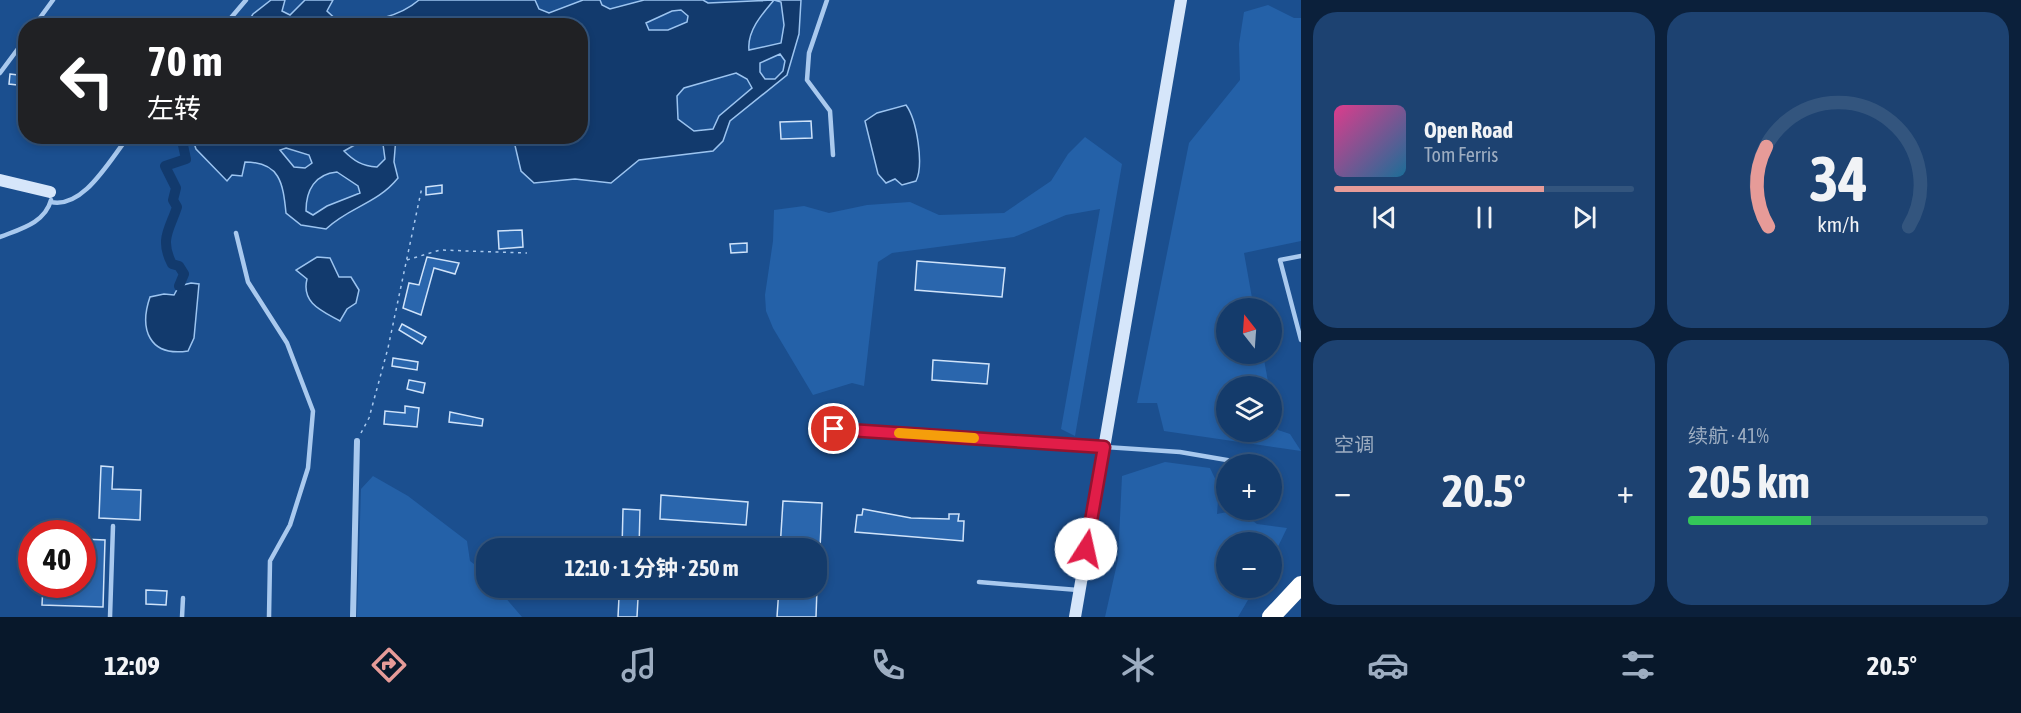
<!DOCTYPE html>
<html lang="zh">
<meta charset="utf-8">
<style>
:root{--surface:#143b6b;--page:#1d4271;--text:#f1f3f6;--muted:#9dadc1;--line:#33557e;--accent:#e69b98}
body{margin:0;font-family:"Asap Condensed","Noto Sans SC",sans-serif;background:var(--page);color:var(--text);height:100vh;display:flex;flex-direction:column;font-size:22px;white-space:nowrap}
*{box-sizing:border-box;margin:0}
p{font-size:20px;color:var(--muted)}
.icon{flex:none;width:33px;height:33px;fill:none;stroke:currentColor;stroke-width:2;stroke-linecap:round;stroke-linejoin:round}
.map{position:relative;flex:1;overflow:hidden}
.details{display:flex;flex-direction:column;gap:12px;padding:12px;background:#0b203b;width:720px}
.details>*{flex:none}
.guide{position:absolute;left:18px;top:18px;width:570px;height:126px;border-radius:24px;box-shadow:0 3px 9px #0003,0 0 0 2px var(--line);background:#202124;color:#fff;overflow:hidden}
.needle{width:39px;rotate:343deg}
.buttons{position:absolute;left:1216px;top:298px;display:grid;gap:12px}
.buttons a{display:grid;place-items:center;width:66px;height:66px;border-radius:50%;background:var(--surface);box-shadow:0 3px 9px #0003,0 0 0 2px var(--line);font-size:30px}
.speed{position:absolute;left:18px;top:520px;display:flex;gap:12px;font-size:30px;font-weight:700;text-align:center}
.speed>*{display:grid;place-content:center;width:78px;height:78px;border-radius:50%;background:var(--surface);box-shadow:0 3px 9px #0003,0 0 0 2px var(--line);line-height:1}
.speed .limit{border:9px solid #d22;background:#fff;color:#111}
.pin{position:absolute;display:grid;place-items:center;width:51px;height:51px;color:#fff;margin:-26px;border:3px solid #fff;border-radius:50%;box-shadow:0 2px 6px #0007}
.me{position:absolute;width:66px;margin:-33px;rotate:10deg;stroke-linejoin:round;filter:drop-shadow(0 0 4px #0008)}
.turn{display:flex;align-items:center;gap:21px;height:126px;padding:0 30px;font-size:27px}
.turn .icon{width:78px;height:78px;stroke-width:2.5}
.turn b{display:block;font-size:42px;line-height:51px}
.big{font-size:45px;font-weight:700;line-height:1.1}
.details .tile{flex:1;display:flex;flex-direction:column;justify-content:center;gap:9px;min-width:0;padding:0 21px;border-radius:24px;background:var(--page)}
.details .dial{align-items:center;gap:0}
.dial svg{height:156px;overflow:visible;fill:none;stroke:var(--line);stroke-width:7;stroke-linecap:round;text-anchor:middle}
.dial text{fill:var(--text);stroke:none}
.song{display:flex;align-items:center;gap:18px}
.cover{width:72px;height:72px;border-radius:9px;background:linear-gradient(135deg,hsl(330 70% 55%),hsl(200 70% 35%))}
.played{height:6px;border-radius:3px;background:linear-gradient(90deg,var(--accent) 70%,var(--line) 70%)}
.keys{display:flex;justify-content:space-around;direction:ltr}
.heat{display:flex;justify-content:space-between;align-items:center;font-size:33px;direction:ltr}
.charge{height:9px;border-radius:4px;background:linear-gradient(90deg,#34c759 41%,var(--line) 0)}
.details .tiles{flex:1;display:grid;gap:12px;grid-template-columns:repeat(2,1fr)}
.trip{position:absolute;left:476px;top:538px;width:351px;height:60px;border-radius:24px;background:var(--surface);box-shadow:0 3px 9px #0003,0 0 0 2px var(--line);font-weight:700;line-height:60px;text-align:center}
.dock{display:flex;height:96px;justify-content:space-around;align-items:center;background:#08182b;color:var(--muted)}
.dock .icon{width:42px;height:42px}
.dock .active{color:var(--accent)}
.dock b{font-size:27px;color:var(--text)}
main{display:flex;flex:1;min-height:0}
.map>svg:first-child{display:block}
</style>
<main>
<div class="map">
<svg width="1301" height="617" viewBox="0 0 1301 617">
<rect width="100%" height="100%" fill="#1b4f8f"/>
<path fill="#2461a8" d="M1268,5L1294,18H1301V241L1244,253L1254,309H1227V354H1263L1269,387H1227V432H1272V401L1278,430L1290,434L1301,451L1164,431L1157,403H1137L1189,143L1240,80L1239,44L1244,12Z
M1085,137L1122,164L1075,436L1061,429L1100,209L1066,215L1014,237L892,253L878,262L864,386L852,383L813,395L773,328L766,311L765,295L773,241L774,210L804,206L829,213L867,205L910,202L939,215L1004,213L1051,181L1068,154Z
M1165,462L1210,468L1219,487L1217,514L1238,510L1257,524L1287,528L1272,559V543H1227V588H1255L1238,617H1105L1118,559L1122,476Z
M373,476L408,496L467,541L470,561L486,573V588H497L522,617H357L361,489Z"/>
<path fill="#123a6d" stroke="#9cc4f0" stroke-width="1.5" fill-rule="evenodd" d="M271,0H285L282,11L290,15L305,0H333L327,11L341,24C369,21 397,19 419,0H535L539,9L549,13L583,0H600L602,5L610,9L644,0H703L708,3L774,0C762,14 747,31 749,50L781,43L784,25L781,2L774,0H801L799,34L787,75L730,121L723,141L713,151L639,160L611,183L575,179L534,183L521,171L513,137L580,136V26L269,25L273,17H266L258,25H246L253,14ZM681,10L688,16L687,22L668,30H649L646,23L672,11ZM780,54L785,61L783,71L775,79H765L760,72V63ZM736,73L747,79L752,88L719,116L713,129L694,131L678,119L677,96L684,88Z
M906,105C917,120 924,165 916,181L902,185L895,179L886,183L878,174L865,121L877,113Z
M192,137H369L344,151C354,161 362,166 377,167L385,159L382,137H396L394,162L398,178C377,204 349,207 326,229L301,225L286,213C283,183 280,162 245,162L242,176L232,175L227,181L196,149ZM286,148L309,155L312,163L305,168L294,167L280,150ZM337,172L358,186L360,193L327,206L313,215L306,211C306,190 315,174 337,172Z
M317,257L330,258L339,277H351L359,290L356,303L347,309L340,321C322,311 301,303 307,279L296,270Z
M191,283L199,284L194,338L188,351C149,357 139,329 150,297L164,294L174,295L179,286Z"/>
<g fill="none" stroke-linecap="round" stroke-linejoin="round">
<path stroke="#123a6d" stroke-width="10" d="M179,286L184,274L179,266L172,264C159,239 170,229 177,207L173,200L176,188L165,166L186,159L181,136"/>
</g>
<path fill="#2a66ad" stroke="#cfe3fa" stroke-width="1.5" d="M10,74L26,76V86L9,84Z
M811,121L812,138L781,139L780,122Z
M442,185V193L426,195V187Z
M522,230L523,247L499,249L498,231Z
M747,243V252L731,253L730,244Z
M427,257L459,263L455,274L434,268L421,315L403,308L409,283L419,285Z
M917,261L1005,268L1002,297L915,290Z
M402,324L426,337L422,344L399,330Z
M393,358L418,362L417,370L392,366Z
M933,360L989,364L987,384L932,380Z
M409,380L425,383L423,393L407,389Z
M405,406L419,408L417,427L384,424L385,411L405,413Z
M450,412L483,419L482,426L449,422Z
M101,466L113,467L112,489L141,490L140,520L99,518Z
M661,495L748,502L746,525L660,519Z
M783,501L822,503L820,549H780Z
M623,509L640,510L639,549H622Z
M863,509L911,518L949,519V514H959L958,521H964L963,541L855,532L857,515H862Z
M82,539L105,540L103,607L42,605L43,585H82Z
M779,588H817L816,617H777Z
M146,590L167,591L166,605L146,604Z
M619,597L638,598L637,617H618Z"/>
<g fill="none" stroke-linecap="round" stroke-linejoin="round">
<path stroke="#a9c9ee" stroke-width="1.5" stroke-dasharray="3 4.5" stroke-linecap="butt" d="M407,260L440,250L527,253
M361,433L369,418L388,348L422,187"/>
<path stroke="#a9c9ee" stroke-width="4.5" d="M827,0L809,53L807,80L830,111L833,155
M34,26L53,0
M224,26L246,0
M0,73L26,38
M51,202C84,209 110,159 129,136
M236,233L248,282L287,343L313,411L308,468L290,525L270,561L269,617
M0,237C20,229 45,223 51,200
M1301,256L1280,260L1301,340
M834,429L1180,452L1256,465
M979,582L1078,590
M110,617L113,526
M182,617L183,598"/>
<path stroke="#a9c9ee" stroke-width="6" d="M353,617L357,441"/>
<path stroke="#d6e6fa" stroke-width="12" d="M0,180L50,192
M1075,617L1181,0"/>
<path stroke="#fff" stroke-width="18" d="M1271,617L1301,585"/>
</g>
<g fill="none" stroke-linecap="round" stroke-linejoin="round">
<g stroke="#92132f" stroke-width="15">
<path id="route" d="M834,429L1104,447L1086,549"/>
</g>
<use href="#route" stroke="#e11d48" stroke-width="10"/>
<path stroke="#f59e0b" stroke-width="10" d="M899,433L974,438"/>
</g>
</svg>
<div class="buttons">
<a><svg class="needle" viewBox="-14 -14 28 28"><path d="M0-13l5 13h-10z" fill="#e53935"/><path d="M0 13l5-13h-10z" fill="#9dadc1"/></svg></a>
<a><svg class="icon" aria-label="layers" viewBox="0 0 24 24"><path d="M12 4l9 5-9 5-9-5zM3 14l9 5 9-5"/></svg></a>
<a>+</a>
<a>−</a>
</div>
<div class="speed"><div class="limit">40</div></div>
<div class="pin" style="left:834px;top:429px;background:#d93025"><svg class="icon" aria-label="arrive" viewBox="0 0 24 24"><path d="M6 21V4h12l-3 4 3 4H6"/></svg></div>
<svg class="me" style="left:1086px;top:549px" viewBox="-20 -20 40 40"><circle r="19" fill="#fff"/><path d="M0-13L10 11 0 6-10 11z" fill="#e11d48"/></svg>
<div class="trip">12:10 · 1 分钟 · 250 m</div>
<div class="guide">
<div class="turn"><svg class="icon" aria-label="left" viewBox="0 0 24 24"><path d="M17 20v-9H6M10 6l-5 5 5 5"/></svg><div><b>70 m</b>左转</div></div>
</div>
</div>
<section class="details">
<div class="tiles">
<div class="tile">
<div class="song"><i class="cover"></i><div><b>Open Road</b><p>Tom Ferris</p></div></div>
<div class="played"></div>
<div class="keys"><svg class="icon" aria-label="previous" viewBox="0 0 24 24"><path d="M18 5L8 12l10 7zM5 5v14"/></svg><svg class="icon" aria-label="pause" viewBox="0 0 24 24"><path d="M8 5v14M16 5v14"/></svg><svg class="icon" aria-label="next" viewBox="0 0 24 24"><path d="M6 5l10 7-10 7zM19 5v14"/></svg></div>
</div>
<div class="tile dial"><svg viewBox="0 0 100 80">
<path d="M14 69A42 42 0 1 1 86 69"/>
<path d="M14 69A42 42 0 0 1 13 28" stroke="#e69b98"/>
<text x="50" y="56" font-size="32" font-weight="700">34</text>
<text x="50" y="72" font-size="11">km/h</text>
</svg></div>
<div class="tile"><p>空调</p>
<div class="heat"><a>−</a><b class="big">20.5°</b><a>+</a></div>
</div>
<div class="tile"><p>续航 · 41%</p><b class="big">205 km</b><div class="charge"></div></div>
</div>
</section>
</main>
<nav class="dock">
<b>12:09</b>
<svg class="icon active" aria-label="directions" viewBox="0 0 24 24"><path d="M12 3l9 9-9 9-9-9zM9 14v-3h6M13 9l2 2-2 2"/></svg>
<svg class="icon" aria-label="music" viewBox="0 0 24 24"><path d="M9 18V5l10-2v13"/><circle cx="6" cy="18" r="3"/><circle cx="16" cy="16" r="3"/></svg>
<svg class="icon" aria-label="phone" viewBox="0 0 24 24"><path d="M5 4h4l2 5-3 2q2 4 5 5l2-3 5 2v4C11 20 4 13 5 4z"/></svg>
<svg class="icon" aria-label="climate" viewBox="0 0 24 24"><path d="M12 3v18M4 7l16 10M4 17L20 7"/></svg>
<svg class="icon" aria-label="car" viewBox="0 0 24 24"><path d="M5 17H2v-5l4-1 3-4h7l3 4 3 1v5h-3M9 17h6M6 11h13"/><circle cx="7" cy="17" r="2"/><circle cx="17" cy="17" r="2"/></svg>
<svg class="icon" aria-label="filters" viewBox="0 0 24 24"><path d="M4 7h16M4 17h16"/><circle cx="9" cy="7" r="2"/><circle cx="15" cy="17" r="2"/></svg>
<b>20.5°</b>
</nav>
